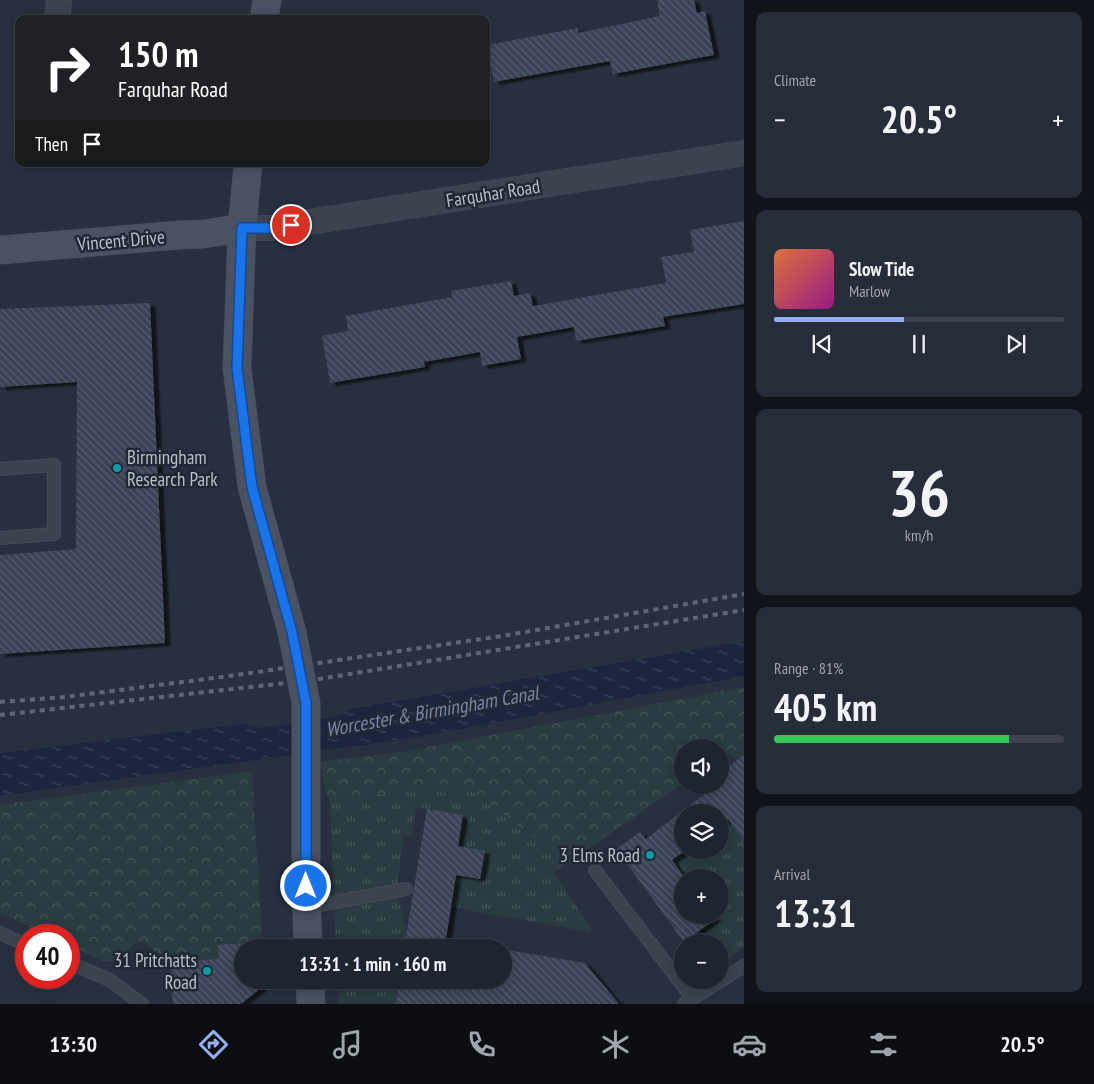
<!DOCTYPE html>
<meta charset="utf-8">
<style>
:root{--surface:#1e2430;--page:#262c38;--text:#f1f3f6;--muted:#a1a4ab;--line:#3c414c;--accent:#95b0f2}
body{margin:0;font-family:"PT Sans Narrow",sans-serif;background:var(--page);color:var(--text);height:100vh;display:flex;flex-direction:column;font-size:19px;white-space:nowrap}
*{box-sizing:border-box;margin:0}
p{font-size:16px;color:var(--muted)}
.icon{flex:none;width:28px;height:28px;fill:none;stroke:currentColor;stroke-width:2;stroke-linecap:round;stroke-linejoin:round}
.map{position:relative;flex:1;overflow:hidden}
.drawer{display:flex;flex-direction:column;gap:12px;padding:12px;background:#10141a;width:350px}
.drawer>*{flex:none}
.top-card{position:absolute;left:15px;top:15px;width:475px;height:152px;border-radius:10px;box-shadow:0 2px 12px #0003,0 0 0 1px var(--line);background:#202124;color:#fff;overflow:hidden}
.controls{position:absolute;left:674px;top:739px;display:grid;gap:10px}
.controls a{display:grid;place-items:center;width:55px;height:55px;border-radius:50%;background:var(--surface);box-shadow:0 2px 12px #0003,0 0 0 1px var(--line);font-size:25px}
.speed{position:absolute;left:15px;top:924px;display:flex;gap:10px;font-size:25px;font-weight:700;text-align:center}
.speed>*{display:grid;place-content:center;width:65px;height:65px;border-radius:50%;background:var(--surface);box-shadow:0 2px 12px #0003,0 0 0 1px var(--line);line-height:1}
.speed .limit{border:8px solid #d22;background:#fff;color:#111}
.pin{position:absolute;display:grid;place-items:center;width:42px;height:42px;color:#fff;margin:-21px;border:2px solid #fff;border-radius:50%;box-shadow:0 1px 5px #0007}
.me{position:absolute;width:55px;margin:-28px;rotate:0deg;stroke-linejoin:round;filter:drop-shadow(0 0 4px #0008)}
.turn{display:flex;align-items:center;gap:18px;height:105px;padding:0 20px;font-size:22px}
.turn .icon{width:65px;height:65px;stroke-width:2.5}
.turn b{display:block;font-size:35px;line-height:42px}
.then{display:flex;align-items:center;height:48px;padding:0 20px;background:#0003;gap:10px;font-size:19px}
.big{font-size:38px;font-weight:600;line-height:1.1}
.drawer .card{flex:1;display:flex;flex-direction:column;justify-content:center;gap:8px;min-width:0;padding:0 18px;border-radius:10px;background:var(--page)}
.drawer .dial{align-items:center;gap:0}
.dial b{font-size:65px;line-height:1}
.song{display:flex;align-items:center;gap:15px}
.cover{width:60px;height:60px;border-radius:8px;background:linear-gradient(135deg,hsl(20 70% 55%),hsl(310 70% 35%))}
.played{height:5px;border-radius:2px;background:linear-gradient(90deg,var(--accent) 45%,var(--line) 45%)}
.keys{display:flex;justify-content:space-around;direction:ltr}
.heat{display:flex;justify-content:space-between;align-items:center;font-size:28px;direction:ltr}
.charge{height:8px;border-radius:4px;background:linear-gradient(90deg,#34c759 81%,var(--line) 0)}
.trip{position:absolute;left:234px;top:939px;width:278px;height:50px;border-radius:25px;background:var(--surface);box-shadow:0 2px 12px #0003,0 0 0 1px var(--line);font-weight:600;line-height:50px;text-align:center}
.dock{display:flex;height:80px;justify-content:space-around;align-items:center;background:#0c0e13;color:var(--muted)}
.dock .icon{width:35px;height:35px}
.dock .active{color:var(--accent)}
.dock b{font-size:22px;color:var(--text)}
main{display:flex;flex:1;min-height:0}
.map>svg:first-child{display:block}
</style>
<main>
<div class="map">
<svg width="744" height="1004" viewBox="0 0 744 1004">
<defs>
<pattern id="grass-tufts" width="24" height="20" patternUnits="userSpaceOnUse" patternTransform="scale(1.25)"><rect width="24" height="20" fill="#2a3c41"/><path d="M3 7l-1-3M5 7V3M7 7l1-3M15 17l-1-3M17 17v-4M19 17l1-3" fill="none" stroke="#47565b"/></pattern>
<pattern id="forest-crowns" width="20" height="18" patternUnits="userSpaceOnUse" patternTransform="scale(1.25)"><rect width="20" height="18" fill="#2a3c41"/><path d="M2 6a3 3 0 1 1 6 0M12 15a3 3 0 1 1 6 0" fill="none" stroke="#47565b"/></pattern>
<pattern id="water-ripples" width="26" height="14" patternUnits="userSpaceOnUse" patternTransform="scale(1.25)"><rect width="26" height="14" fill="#1b263e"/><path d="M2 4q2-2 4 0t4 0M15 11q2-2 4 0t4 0" fill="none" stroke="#3a4459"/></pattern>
<pattern id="building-back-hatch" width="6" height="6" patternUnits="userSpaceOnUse" patternTransform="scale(1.25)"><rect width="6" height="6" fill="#3a4356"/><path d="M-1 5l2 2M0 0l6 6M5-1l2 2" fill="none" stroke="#545c6d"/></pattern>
<filter id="shadow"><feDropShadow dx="5.5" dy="3" stdDeviation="1" flood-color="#0009"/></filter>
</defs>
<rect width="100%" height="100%" fill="#283040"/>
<path fill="url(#grass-tufts)" d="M466,786L567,863L554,872L591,928L590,932L451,907L448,891L458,820L427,809L416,808L411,837L403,836L397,891L407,932L404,947H336L330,804L405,789Z
M728,819L744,841V947L722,961H720V942H694L690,937L715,919L713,915H720V878L685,877L672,860L686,850H720V825Z
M338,980H400L396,1004H339Z"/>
<path fill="url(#forest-crowns)" d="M744,687V770L737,760L728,753L720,758V748H682V784L567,863L466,786L405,789L330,804L319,762L408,751Z
M252,771L262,939L256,942L218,945L219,959L170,962L143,942L134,943L118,962L102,961L69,945V935H47L0,913V805Z"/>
<path fill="url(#water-ripples)" d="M744,641V676L413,738L0,796V753L242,724L263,728L334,717L351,709Z"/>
<path fill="url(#building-back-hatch)" filter="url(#shadow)" d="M657,0H694L697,13L705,11L714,55L613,74L610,61L494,82L487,45L578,28V33L660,16Z
M744,221V304L663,317L665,326L576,341L574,327L517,337L521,359L482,366L480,352L424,362L425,367L330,383L322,336L348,331L346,316L452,297L451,291L511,281L514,296L530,293L533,306L666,283L661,257L694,252L690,230Z
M150,303L165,643L0,654V555L76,549L77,382L0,387V309Z
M744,755V841L728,819L720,825V812H682V850H686L672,860L685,878H682V915H713L715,919L684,942L616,849L640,832L646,839L716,785H720V773Z
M427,809L463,815L458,846L485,851L480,879L456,875L446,939L495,948H404Z
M256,942L257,948H242V980H260L261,988L241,1004H173L170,962L219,959L218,945Z
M502,949L585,963L619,1004H396L400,980H502Z"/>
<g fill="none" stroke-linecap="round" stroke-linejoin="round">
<g stroke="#464b59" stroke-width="14">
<path id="lane" d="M0,469L54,465V534L0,538
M595,870L692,998
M308,907L406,889
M0,933L26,945
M69,963L110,980L142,1004
M684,1004L744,966"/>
</g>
<g stroke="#464b59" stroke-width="26">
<path id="street" d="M57,19L59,0
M242,228H271L744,153"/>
</g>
<g stroke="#464b59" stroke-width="29">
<path id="secondary" d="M264,19L267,0
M248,164L242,228L237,368L252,487L292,632
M0,250L179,235L204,234L242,228
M306,763V886L308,948
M310,980L311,1004"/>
</g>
<use href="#lane" stroke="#3c4250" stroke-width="12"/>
<use href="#street" stroke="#3c4250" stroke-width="25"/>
<use href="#secondary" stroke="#4a5163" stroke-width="28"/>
<path stroke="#5e6677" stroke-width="4" stroke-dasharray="5 5" stroke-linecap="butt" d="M0,702L65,697L237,675L502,636L744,594
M0,715L313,680L744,610"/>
<g stroke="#464b59" stroke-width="29" stroke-linecap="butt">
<path id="secondary-bridge" d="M292,632L306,703V763"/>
</g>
<use href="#secondary-bridge" stroke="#4a5163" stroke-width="28"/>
</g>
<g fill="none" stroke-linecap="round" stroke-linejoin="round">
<g stroke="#114b97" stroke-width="12">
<path id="route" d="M291,225L271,228H242L237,368L252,487L292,632L306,703V886"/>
</g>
<use href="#route" stroke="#1a73e8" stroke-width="9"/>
</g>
<g fill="#0f9aa8" stroke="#202735" stroke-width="2">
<circle cx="117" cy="468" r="5"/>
<circle cx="650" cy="855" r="5"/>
<circle cx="207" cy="971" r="5"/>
</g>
<g text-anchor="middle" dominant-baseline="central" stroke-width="5" stroke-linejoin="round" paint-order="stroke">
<g font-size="19" fill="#b9beca" stroke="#202735">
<text transform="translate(493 193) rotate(-9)">Farquhar Road</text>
<text transform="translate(121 240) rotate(-5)">Vincent Drive</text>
</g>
<g font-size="19" fill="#b9beca" stroke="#202735" text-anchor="end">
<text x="127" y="457" text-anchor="start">Birmingham<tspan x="127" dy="22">Research Park</tspan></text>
<text x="640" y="855">3 Elms Road</text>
<text x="197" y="960">31 Pritchatts<tspan x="197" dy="22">Road</tspan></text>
</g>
<g font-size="20" font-style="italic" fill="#7485a7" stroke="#202735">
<text transform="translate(432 711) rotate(-10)">Worcester &amp; Birmingham Canal</text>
</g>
</g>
</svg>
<div class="controls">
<a><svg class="icon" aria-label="sound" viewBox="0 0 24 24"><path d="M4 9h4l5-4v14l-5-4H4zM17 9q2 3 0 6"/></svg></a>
<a><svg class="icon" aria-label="layers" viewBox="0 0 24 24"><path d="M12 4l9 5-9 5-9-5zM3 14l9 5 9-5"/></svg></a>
<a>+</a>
<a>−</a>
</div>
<div class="speed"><div class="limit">40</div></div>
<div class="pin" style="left:291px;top:225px;background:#d93025"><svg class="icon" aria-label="arrive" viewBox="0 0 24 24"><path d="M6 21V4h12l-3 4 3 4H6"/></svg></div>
<svg class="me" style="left:306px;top:886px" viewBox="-20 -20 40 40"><circle r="17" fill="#1a73e8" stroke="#fff" stroke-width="3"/><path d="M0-11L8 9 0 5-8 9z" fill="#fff"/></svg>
<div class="trip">13:31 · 1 min · 160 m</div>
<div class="top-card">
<div class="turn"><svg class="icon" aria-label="right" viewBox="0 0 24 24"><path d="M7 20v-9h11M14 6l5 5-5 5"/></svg><div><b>150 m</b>Farquhar Road</div></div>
<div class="then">Then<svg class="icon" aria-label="arrive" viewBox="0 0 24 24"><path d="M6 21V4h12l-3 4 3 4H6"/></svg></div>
</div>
</div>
<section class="drawer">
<div class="card"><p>Climate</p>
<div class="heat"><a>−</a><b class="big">20.5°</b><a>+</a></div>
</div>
<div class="card">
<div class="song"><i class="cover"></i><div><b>Slow Tide</b><p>Marlow</p></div></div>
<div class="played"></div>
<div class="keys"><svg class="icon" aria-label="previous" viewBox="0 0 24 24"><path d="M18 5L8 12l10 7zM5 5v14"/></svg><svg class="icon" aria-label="pause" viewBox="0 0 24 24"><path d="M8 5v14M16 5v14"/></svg><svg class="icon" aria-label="next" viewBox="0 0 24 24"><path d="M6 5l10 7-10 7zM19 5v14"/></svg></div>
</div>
<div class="card dial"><b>36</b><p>km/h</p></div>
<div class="card"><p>Range · 81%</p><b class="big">405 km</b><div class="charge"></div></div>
<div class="card"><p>Arrival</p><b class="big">13:31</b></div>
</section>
</main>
<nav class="dock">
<b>13:30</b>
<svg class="icon active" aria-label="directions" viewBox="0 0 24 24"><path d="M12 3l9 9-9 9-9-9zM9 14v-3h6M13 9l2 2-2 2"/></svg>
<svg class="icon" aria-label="music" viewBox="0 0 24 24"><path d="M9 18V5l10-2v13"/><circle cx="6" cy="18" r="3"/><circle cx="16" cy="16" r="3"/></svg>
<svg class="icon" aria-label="phone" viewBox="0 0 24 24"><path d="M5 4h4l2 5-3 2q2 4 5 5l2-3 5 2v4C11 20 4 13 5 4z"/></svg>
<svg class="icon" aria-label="climate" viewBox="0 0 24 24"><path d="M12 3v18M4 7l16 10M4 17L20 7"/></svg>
<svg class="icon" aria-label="car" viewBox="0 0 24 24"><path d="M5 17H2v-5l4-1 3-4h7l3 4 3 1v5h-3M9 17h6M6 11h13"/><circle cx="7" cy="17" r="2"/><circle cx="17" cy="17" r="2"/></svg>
<svg class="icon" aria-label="filters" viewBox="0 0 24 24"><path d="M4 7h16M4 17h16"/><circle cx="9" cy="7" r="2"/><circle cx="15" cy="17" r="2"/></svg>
<b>20.5°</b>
</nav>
